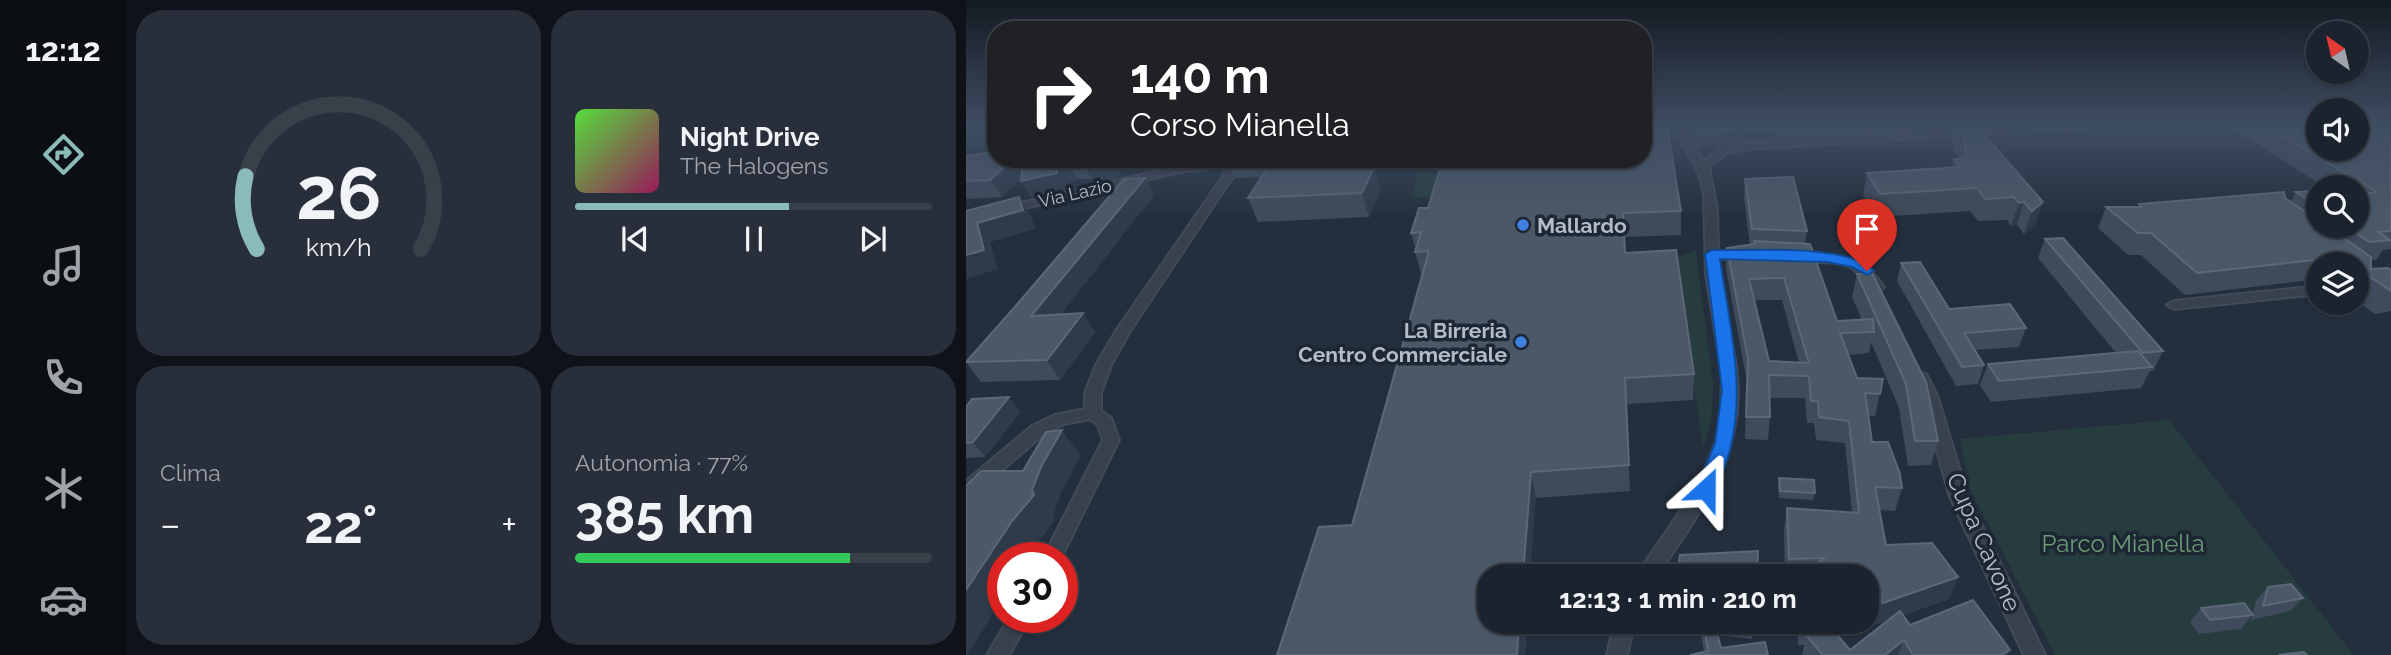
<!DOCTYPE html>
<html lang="it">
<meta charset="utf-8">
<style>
:root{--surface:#1b232e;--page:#282f3a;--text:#f1f3f6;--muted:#a0a4aa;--line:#39404a;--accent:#8bbbb9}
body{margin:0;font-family:Raleway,sans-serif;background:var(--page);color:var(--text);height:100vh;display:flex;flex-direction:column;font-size:26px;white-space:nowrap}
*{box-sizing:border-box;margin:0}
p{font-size:23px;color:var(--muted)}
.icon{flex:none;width:38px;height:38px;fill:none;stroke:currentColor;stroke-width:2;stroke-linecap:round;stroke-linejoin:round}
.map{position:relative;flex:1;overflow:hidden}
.sheet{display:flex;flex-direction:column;gap:10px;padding:10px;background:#0f1319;width:840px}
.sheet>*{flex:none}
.guide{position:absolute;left:21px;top:21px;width:665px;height:147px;border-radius:28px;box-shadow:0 2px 5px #0004,0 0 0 2px var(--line);background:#202124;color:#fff;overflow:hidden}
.needle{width:46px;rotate:326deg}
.tools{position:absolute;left:1340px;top:21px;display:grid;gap:14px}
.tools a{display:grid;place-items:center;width:63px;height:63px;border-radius:50%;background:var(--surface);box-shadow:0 2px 5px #0004,0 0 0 2px var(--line);font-size:35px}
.speed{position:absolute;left:21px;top:542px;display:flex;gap:14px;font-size:35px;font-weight:700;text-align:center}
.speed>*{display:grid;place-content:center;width:91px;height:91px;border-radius:50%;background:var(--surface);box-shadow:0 2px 5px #0004,0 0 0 2px var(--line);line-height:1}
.speed .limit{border:10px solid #d22;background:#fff;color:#111}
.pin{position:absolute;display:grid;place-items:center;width:60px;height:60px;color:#fff;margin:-72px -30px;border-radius:50% 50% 50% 0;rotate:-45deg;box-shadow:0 0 7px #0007}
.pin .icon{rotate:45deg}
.me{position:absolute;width:77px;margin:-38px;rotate:24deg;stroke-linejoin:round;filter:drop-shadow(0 0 5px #0008)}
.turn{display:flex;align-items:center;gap:24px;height:147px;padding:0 28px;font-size:32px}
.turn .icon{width:91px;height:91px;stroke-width:2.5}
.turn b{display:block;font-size:49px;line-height:60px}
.big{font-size:52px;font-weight:700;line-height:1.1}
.sheet .widget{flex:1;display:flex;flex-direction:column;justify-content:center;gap:10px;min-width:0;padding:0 24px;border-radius:28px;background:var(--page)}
.sheet .dial{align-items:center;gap:0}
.dial svg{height:182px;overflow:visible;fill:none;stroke:var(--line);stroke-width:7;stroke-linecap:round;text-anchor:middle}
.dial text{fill:var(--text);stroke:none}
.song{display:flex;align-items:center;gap:21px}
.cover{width:84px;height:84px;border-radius:10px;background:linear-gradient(135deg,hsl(110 70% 55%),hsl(330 70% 35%))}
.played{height:7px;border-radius:4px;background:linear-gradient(90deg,var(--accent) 60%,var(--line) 60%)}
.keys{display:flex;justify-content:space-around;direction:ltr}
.heat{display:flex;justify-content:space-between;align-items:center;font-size:38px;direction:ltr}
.charge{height:10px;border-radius:5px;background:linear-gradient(90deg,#34c759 77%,var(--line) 0)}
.sheet .tiles{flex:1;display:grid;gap:10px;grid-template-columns:repeat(2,1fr)}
.trip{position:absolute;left:511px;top:564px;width:402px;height:70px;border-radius:28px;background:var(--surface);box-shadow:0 2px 5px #0004,0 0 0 2px var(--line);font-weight:700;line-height:70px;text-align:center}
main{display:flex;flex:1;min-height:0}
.tab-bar{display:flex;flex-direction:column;width:126px;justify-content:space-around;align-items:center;background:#0b0e12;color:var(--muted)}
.tab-bar .icon{width:49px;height:49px}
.tab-bar .on{color:var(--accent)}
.tab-bar b{font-size:32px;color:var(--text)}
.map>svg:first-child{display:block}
</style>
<main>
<nav class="tab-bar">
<b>12:12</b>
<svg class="icon on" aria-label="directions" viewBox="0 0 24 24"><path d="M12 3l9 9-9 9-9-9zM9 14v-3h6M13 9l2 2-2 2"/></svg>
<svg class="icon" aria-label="music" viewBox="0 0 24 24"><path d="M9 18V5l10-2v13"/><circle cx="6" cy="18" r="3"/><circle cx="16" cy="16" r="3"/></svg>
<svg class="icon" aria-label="phone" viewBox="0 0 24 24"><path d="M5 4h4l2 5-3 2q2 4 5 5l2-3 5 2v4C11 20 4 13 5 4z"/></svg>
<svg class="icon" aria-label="climate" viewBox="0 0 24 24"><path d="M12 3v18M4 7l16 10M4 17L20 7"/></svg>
<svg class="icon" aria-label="car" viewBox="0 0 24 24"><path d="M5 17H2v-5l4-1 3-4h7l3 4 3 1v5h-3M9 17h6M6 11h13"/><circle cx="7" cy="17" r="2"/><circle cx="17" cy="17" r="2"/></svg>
</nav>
<section class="sheet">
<div class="tiles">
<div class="widget dial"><svg viewBox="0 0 100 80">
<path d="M14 69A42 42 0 1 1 86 69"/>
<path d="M14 69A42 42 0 0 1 9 37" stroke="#8bbbb9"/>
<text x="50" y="56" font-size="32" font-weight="700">26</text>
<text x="50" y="72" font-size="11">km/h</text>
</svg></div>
<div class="widget">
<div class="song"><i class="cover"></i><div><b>Night Drive</b><p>The Halogens</p></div></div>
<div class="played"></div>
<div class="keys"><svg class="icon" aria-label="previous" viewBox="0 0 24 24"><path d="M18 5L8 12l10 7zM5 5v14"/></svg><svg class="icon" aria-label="pause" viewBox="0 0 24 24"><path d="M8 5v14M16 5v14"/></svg><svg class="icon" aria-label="next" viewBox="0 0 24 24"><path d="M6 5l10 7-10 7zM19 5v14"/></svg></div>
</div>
<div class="widget"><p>Clima</p>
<div class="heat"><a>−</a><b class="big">22°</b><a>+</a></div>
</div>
<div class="widget"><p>Autonomia · 77%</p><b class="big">385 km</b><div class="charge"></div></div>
</div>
</section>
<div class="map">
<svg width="1425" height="655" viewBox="0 0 1425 655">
<rect width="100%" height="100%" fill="#242f3e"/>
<path fill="#263c3f" d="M0,125H30V148L0,152Z
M460,171L474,176L465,197L444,199L452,173Z
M730,251L747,384L745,423L737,448L709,258Z
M1203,420L1388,655H1089L1004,489L994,439Z"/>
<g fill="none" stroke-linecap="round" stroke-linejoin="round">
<g stroke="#414a57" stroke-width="4">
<path id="street" d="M710,125H720L737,161L754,149L782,143L1073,125H1127L1122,128L782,149L761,153L744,165V174L751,209L752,251L780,253L786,257L780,261L752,258C753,298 767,336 771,375C779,454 733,514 691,576H670L732,485L750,442L755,417L756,375L740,274L738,195L733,173L714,138Z
M252,159H283L265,164L270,172L164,331L145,365L135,393V411L145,418L153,440L95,558H77L137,440L132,425L124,419L98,424L78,434L6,496L0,498V481L66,426L89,415L119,409V393L130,365L150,331L260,172L256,166L209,173L42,212L36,209L42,206L209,167Z
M831,254C868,254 895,253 918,287L911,291C900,287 895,272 882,266C864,259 845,264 827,261L825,258L827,255Z
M1353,286V294L1208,309L1201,305L1208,301Z
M955,373L960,374L971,395L1002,497L1079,655H1058L984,497L955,395L947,378L950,374Z
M43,618H64L43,655H21Z
M649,621H669L661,655H641Z"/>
</g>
<use href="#street" fill="#38414e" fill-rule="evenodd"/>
</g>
<path fill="#3f4b5c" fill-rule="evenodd" d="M724,125H1029L1011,126L1077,202L1069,225L1058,234L1051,225L1045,226L1041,220L1012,221L1004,211L910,217L897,195L901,173L986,168L988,159H993V156L988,151L986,139L989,128L814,138L811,132L775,134L774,142L734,149Z
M1261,125H1425V249L1417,250L1410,260H1405V269L1425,270V311L1409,314L1391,301V264H1353V279L1219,295L1175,255H1162L1132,228L1140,207H1172L1173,204L1319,198L1325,202L1330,192L1353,194V226H1391V187H1359Z
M0,156L30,159H159L152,161L153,177L128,183L126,179H111L100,184V189L65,197L55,181V178L36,197L0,199Z
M261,159H390L385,168L408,167L414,191L403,217L292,222L282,198L296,177L269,178Z
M779,179L841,231L839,243L871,321L896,320L886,297L891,274L972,441L965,465L942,466L933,408L905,342L903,353L882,355L891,378L917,379L909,416H902L906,442L936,488L929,511L913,510L920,545L992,577L983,599L937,615L944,625L1044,650L1041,655H836L838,645H832V637L825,626L826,621H871L865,626L864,632L884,650L923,620L910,624L901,610V576H819L818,531L821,508L886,513L879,443L850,440L848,423H841L839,398H804V417L802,440L779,439L781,382L760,269L761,248L784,245L778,198ZM788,300H816L833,363L803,361Z
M188,195L95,314L117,313L129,332L94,380L15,382L0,362Z
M453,208L715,211V235L658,237L659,253L728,374L727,400L660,404L664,491L570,498L523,621H561L559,655H311L386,525L456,277L449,252L450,249L445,233Z
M1079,239L1197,351L1187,371H1184L1175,388L1025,402L1014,385L1022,364L1150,353L1072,258Z
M935,263L983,309L1060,328L1053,347L1009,350L1018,365L1012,384L990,386L931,281Z
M0,407L54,412L19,457L0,458Z
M813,478L849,493L847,500L813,498L812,486Z
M1302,587L1337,598L1324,611L1285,620L1286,615L1275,629L1233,634L1224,622L1235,608L1287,614L1290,600Z
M683,621H789L786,639L751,635L755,648L738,652L735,634L683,629Z"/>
<path fill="#2f3b4b" d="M775,128L774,142L734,149L735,135Z
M30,153V159H61L66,168L36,197L24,180L27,156Z
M144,159H159L152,161L153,177L128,183L119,166Z
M217,159H234L219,162Z
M370,159H390L372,193L365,169Z
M102,163L111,179L100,184V189L65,197L55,181Z
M408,167L414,191L403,217L396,193Z
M179,178L188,195L79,335L65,316Z
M53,197L65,216L69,229L24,242L32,269L0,279V255L11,223Z
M1058,202L1051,225L1045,226L1053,203Z
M1077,202L1069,225L1058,234L1066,211Z
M117,313L129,332L94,380L81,360Z
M43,397L54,412L19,457L7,442Z
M96,430L115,456L96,490L87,516L89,520L69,546L61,558H37V598L1,655H0V590L66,490L76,465Z
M565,472L570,498L564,576H557Z
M992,577L983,599L910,624L917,603Z
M553,621H561L559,655H551Z
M854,621H871L865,626Z
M938,640L932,655H919Z"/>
<path fill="#4b5868" stroke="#5c6777" stroke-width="2" fill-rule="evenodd" d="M677,125H701L715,211L657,213L659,253L710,250L728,374L659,378L663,465L565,472L557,576H523V621H553L551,655H311L353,527L386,525L463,251L449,252L455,232L445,233L453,208H462L477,159H677Z
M730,125H774L775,128L735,135Z
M992,125H1010L1077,202L1066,211L1058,202L1053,203L1048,197L1019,199L1011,188L914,194L901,173L994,167L988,159L1000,158L998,134L993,129Z
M1298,125H1353V149H1391V125H1399L1425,138V231L1412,232L1424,240L1403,242L1380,226H1391V194L1411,192Z
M30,151L27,156H30V159H47L24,180L0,181V156Z
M58,159H144V161L119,166V163H102L91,167V173L55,181Z
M307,159H370L365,169L408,167L396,193L282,198Z
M827,177L841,231L786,229L779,179Z
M179,178L65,316L117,313L81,360L0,362L54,301L158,179Z
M1347,191L1353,194V207L1330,192Z
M1318,192L1319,198L1353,221V226H1360L1405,257V269L1422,268L1425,270V291L1391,268V264H1386L1375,257L1231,273L1185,233H1172L1140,207H1175L1173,204Z
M53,197L57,210L11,223L18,250L0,255V211Z
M1097,238L1197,351L1177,353L1079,239Z
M788,241L844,244L871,321L907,319L908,332L874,333L891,378L917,379L914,394L899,393L906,442H922L934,474L936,488L909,487L920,545L966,543L992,577L917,603L902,580H901V576H836L858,558L823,559L821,508L893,513L883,421L853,417L852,401H845L843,376L803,375L804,417H780L782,359L761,248L789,244ZM818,278L843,363L803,361L783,279Z
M954,262L983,309L1044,304L1060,328L998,333L1018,365L996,367L935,263Z
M906,273L960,382L972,441H949L940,384L891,274Z
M1172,351L1186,367L1033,381L1022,364Z
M43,397L7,442L0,443V407L6,399Z
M96,430L76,465L66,490L68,495L46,521L0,590V486L15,471H57L80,432Z
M813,478L848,480L849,493L814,491Z
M792,551L791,576H711L714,555Z
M1325,584L1337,598L1297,606L1302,587Z
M1007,600L1044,650L1034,655H947L938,640L919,655H857L840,635L868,631L884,650L934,611L944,625Z
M1278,603L1287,615L1244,620L1235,608Z
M737,621H748L755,648L799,642L802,655H724L742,651Z
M837,621H860L865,626L837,623Z
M1338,652L1341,655H1312Z"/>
<linearGradient id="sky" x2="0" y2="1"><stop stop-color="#141a22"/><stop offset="0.58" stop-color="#3f4d63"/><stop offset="1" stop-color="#3f4d63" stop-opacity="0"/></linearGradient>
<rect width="1425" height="217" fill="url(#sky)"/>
<path fill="#1a73e8" stroke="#114b97" stroke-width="2" d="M746,250C783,251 884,243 908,271L901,275L886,267L861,262L754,259C766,342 788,416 747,495H733L730,489L749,443L756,390L739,254Z"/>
<g fill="#3f7fe0" stroke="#1d2633" stroke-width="2.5">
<circle cx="557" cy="225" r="7"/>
<circle cx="555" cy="342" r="7"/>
</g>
<g text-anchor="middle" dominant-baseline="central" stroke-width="7" stroke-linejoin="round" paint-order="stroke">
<g font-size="18" fill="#b4bcc9" stroke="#1d2633">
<text transform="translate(109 193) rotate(-13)">Via Lazio</text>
</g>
<g font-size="21" font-weight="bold" fill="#b4bcc9" stroke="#1d2633" text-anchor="start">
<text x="571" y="225">Mallardo</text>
<text x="541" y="330" text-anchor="end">La Birreria<tspan x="541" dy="24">Centro Commerciale</tspan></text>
</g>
<g font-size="24" fill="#b4bcc9" stroke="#1d2633">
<text transform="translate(1018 542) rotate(66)">Cupa Cavone</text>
</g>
<g font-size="24" fill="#6b9a76" stroke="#1d2633">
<text x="1157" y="543">Parco Mianella</text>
</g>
</g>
</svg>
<div class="tools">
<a><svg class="needle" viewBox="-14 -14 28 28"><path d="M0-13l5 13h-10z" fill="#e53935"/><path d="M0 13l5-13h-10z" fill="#a0a4aa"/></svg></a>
<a><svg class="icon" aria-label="sound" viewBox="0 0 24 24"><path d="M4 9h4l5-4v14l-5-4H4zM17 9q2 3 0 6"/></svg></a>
<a><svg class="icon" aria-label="search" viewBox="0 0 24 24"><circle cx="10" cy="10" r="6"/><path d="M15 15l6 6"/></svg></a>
<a><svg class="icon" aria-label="layers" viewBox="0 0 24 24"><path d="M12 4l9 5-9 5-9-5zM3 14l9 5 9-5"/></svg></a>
</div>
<div class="speed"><div class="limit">30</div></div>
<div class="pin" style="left:901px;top:271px;background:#d93025"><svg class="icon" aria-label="arrive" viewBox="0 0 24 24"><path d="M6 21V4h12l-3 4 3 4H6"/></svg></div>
<svg class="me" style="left:740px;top:489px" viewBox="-20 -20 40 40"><path d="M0-17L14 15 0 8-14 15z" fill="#1a73e8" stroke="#fff" stroke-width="4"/></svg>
<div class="trip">12:13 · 1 min · 210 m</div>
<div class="guide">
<div class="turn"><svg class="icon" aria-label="right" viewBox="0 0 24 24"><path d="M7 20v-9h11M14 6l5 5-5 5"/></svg><div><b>140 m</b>Corso Mianella</div></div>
</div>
</div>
</main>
